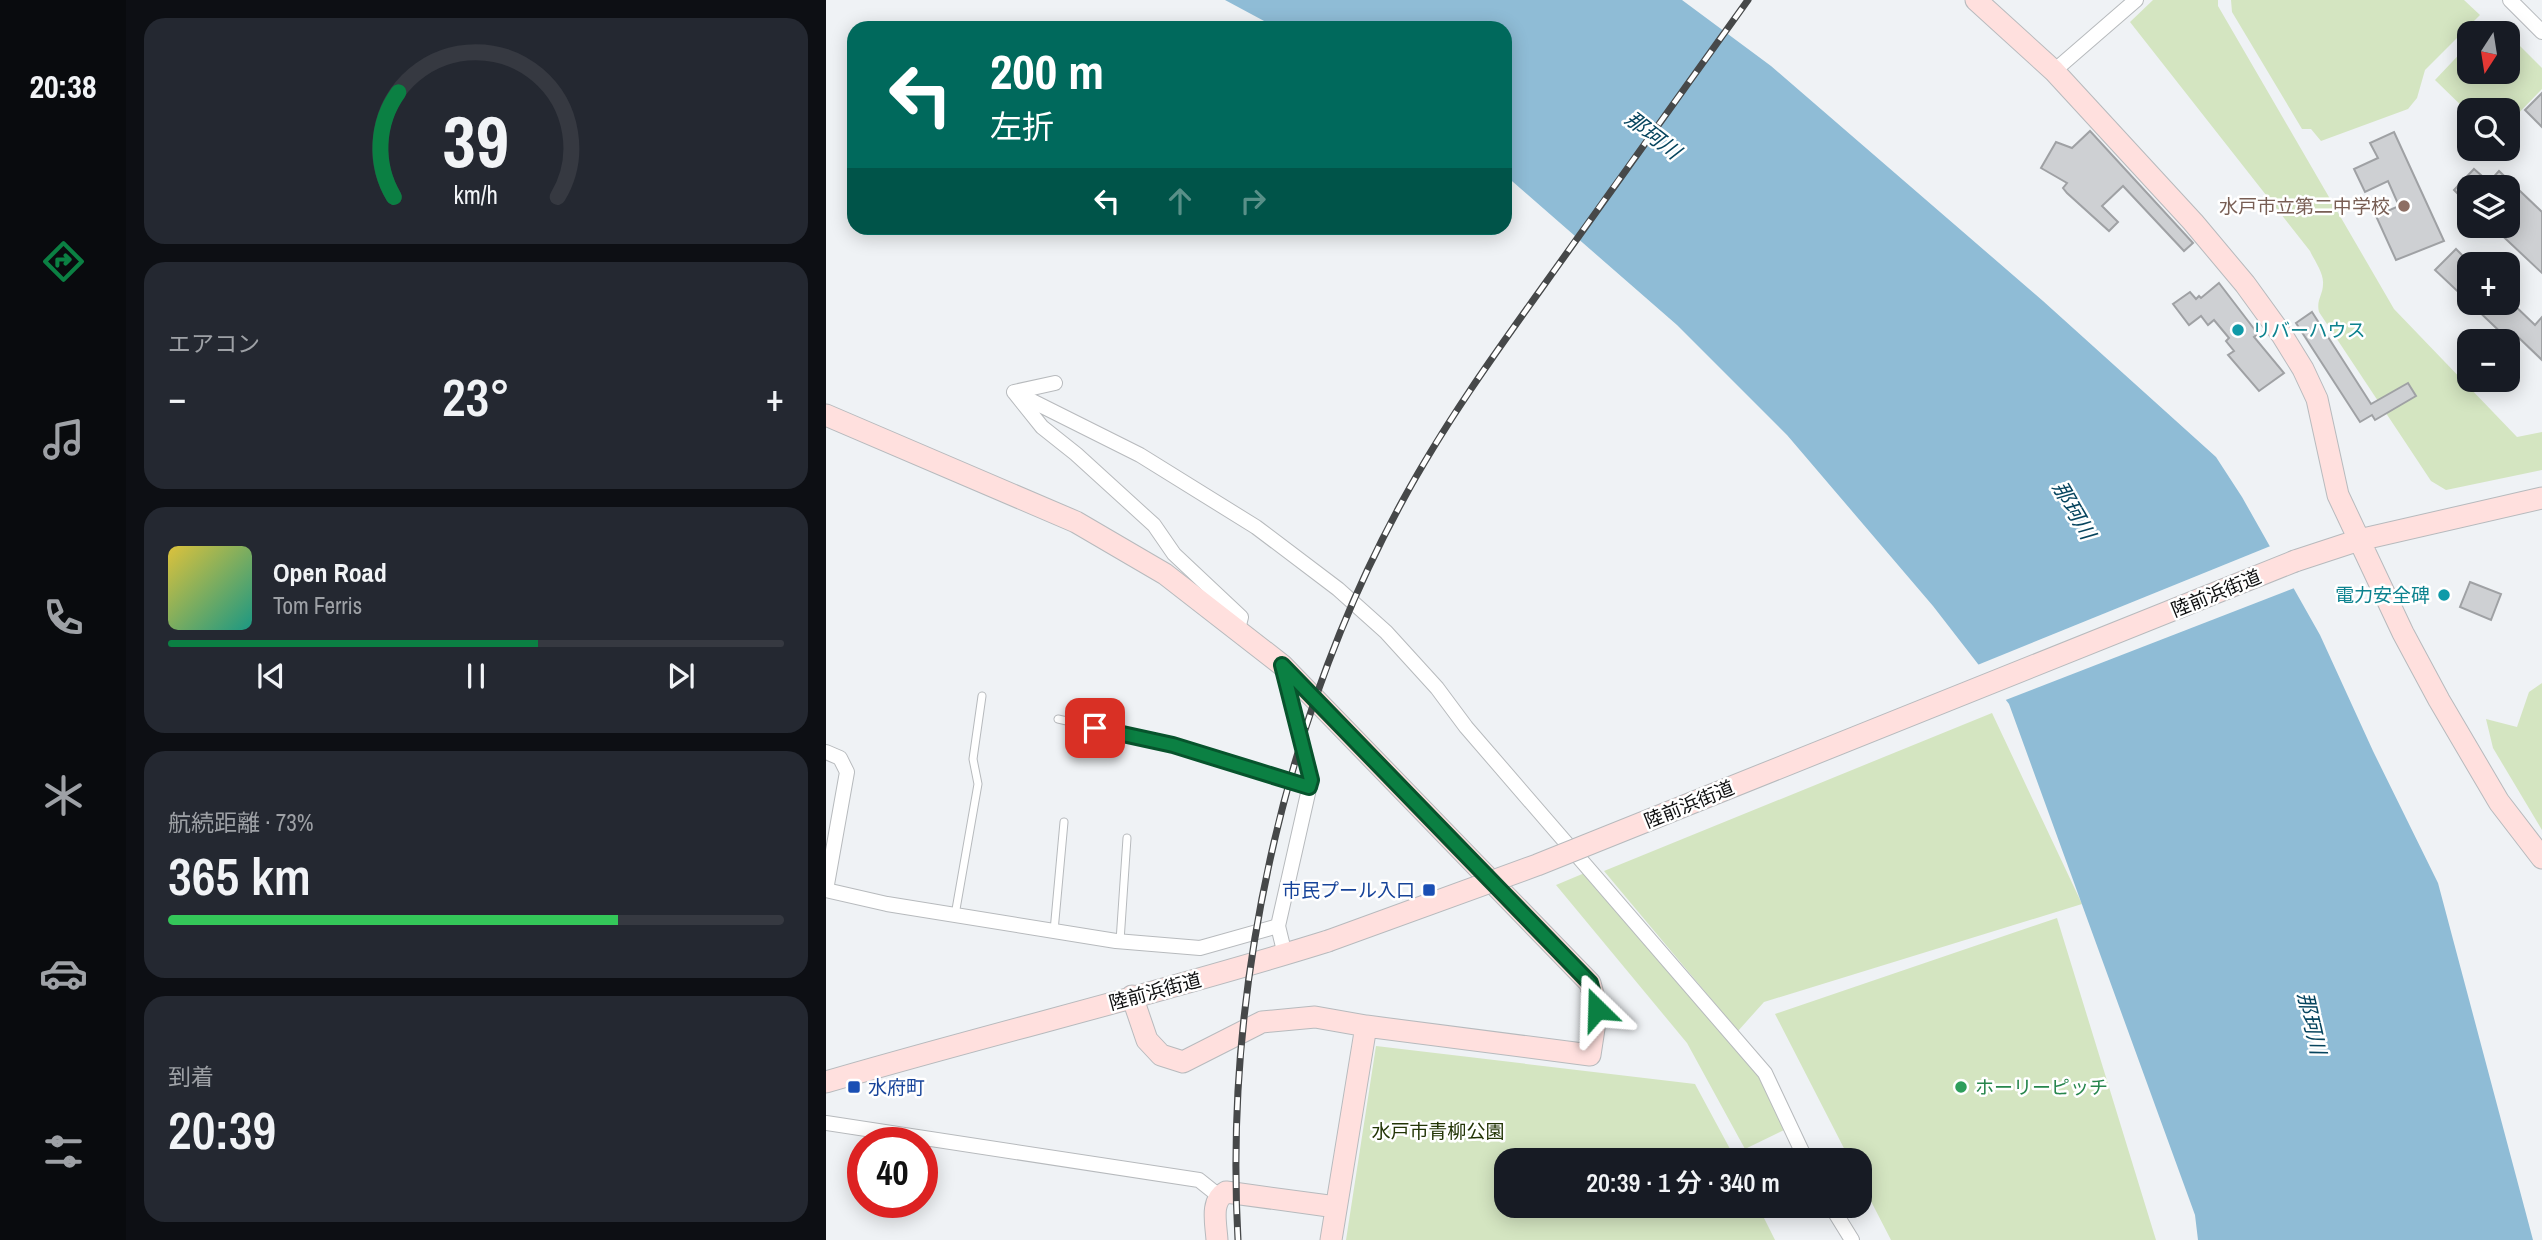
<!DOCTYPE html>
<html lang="ja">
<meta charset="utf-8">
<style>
:root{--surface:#171b24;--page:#242831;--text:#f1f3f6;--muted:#9ea1a6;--line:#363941;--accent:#0b8043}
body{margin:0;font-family:"Archivo Narrow","Noto Sans JP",sans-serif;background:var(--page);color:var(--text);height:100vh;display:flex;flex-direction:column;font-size:26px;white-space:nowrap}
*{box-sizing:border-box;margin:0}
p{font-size:23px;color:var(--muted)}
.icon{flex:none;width:38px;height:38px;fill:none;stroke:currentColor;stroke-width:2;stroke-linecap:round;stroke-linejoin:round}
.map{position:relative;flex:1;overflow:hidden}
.details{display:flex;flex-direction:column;gap:18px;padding:18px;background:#0d0f14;width:700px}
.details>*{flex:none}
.banner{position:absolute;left:21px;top:21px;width:665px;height:214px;border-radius:21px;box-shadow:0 4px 18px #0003;background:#00695c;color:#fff;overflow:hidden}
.needle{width:46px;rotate:192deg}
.buttons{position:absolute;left:1631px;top:21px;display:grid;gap:14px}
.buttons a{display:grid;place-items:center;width:63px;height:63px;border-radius:14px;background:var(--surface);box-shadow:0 4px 18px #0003;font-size:35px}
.speed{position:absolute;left:21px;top:1127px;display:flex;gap:14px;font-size:35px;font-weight:700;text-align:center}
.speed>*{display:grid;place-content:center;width:91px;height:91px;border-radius:50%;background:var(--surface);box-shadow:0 4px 18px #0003;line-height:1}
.speed .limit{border:10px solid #d22;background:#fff;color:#111}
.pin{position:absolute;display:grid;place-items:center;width:60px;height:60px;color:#fff;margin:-30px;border-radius:14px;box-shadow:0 4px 10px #0006}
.me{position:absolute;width:77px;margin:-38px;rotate:338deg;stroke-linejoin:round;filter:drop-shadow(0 0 5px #0008)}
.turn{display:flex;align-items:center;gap:24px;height:147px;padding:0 28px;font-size:32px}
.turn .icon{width:91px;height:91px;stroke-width:2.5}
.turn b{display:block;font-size:49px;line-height:60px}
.lanes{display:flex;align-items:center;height:66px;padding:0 28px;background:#0003;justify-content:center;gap:35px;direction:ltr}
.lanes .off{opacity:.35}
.big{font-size:52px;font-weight:600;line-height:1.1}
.details .widget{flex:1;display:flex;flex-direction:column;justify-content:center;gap:10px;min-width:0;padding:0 24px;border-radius:21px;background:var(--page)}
.details .dial{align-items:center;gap:0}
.dial svg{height:182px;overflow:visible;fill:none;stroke:var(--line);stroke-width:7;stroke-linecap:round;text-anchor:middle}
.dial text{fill:var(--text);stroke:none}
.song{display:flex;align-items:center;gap:21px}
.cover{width:84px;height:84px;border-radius:10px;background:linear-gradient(135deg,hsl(50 70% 55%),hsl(170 70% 35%))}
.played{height:7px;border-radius:4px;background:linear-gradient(90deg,var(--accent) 60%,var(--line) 60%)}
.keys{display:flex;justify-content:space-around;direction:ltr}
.heat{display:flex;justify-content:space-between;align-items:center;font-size:38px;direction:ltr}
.charge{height:10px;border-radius:5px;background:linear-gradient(90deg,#34c759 73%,var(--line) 0)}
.trip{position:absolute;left:668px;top:1148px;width:378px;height:70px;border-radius:21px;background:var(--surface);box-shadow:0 4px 18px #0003;font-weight:600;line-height:70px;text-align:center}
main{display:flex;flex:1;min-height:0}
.tab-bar{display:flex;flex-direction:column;width:126px;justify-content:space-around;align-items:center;background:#090b0e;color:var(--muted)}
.tab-bar .icon{width:49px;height:49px}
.tab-bar .current{color:var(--accent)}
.tab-bar b{font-size:32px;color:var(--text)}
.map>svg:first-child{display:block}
</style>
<main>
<nav class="tab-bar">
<b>20:38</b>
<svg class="icon current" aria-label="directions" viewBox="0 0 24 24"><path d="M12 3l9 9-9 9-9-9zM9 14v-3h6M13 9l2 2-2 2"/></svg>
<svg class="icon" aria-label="music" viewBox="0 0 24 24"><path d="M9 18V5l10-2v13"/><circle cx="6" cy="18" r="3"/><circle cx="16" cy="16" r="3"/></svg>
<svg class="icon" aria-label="phone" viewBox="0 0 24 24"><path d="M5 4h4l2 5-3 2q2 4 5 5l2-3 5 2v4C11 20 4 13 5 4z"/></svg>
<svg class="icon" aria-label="climate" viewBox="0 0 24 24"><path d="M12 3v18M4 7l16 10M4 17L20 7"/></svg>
<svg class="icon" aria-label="car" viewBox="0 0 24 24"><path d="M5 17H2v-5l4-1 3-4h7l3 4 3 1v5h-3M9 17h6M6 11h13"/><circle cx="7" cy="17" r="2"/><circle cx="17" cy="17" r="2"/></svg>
<svg class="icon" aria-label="filters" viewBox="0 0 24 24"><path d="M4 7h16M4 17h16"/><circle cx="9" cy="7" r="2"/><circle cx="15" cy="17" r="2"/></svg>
</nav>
<section class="details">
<div class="widget dial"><svg viewBox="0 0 100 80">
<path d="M14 69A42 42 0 1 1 86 69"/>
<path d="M14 69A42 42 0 0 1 16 23" stroke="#0b8043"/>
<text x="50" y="56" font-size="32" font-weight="700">39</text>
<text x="50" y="72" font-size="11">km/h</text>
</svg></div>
<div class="widget"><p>エアコン</p>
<div class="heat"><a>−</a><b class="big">23°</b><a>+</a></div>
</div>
<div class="widget">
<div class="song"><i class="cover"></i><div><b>Open Road</b><p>Tom Ferris</p></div></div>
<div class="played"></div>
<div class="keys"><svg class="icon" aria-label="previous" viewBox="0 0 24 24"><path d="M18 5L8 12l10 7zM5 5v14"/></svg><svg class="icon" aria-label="pause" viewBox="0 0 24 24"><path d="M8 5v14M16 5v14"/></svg><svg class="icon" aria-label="next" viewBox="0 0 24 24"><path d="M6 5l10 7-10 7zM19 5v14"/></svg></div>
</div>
<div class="widget"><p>航続距離 · 73%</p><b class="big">365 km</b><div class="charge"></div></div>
<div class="widget"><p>到着</p><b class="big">20:39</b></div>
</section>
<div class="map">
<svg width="1716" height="1240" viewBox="0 0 1716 1240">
<rect width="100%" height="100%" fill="#eff2f5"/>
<path fill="#d4e5c1" d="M1327,0H1392V6L1568,309L1691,437L1716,432V470L1620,490L1605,481L1493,312C1490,300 1497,295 1497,284C1498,273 1488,260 1484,251L1304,22Z
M1405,0H1638L1654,15L1599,70L1591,98L1582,109L1495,141L1485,129H1476L1406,12Z
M1682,34L1716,68V89L1682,124V110H1643V113L1609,80L1643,44V72H1682Z
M1716,683V830L1667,748L1660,719L1691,727L1703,692Z
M1166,713L1256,904L938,1002L912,1031L778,871Z
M761,872L934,1072L958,1130L919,1149L861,1043L730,885Z
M1231,918L1330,1240H1065L1034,1180V1160H1024L949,1014Z
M550,1046L869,1084L910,1160H681V1206H932L949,1240H520Z"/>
<path fill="#8fbcd6" d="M399,0H856L945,66L1217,301L1390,457L1416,497L1494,635L1547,751L1612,883L1707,1240H1372L1369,1215L1183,704L1107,606L961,435L851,325L679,175V28H451Z"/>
<path fill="#eff2f5" d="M1447,545L1471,587L1177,701L1149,666Z"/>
<path fill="#ced0d3" stroke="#9fa1a4" stroke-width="2" d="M1716,93V127L1699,110Z
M1264,131L1367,243L1358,251L1297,186L1276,206L1292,222L1283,231L1241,193L1237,188L1241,183L1215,168L1230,142L1246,148Z
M1568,132L1618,241L1570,260L1550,216L1573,206L1562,181L1539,192L1528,169L1552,158L1544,143Z
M1648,169L1663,182L1673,171L1716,212V273L1666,226H1682V187H1643V205L1628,190Z
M1630,249L1643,262V302L1609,270Z
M1393,283L1432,334L1428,337L1458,373L1433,391L1402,355L1408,351L1400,341L1403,338L1388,320L1382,325L1375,316L1363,325L1347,304L1364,292L1370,299L1373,296L1375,298Z
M1644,303H1686L1709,325L1716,317V360L1692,337L1686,343Z
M1486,312L1545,404L1582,383L1590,396L1549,420L1546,415L1534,422L1470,323Z
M1644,582L1675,594L1665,620L1634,607Z"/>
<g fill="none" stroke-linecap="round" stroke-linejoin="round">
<g stroke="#b7babd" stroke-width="9">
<path id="lane" d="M232,719L347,745L483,787
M129,915L152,784L147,759L156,696
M228,931L238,822
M294,941L301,838"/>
</g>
<g stroke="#b7babd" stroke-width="16">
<path id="street" d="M1684,0L1716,32
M1228,71L1310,0
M229,383L188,392L216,427L250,454L328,525L348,554L415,617L412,629
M188,392L314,455L430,527L512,589L560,632L611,688L640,727L939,1073L980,1160
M457,667L485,780L452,926L459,955
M0,752L14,758L21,772L0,890L61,904L290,941L374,948L452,926
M0,1123L373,1180L393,1196
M1005,1206L1026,1240"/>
</g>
<g stroke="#b7babd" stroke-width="23">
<path id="secondary" d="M1150,0L1228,71L1367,222L1419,284L1456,335L1477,369L1491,399L1512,495L1577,633L1613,700L1673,802L1716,858
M0,415L250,522L339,574L456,665L764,983L771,1009L764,1055L540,1026L489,1017L436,1022L357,1062L335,1055L321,1040L306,996
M1469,561L1533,540L1716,498
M0,1082C167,1033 336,993 502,941
M391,1240C390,1223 384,1201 400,1192L510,1207
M505,1240L540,1026"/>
</g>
<use href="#lane" stroke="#fff" stroke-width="7"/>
<use href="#street" stroke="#fff" stroke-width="14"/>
<use href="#secondary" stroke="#ffe0de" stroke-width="21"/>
<g stroke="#464849" stroke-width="7">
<path id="rail" d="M412,1240C398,991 457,719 577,500C622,417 678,341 733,264C795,176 859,88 922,0"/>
</g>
<use href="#rail" stroke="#fff" stroke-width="4.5" stroke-dasharray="13" stroke-linecap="butt"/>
<g stroke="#b7babd" stroke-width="23" stroke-linecap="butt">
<path id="secondary-bridge" d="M502,941L711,865L1469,561"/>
</g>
<use href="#secondary-bridge" stroke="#ffe0de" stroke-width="21"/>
</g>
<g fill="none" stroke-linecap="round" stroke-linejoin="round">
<g stroke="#07532c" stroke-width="18">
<path id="route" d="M269,728L347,745L483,787L485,780L456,665L764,983L771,1009"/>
</g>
<use href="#route" stroke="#0b8043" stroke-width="12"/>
</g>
<circle fill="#8d6e63" stroke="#fff" stroke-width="2.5" cx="1578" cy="206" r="7"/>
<g fill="#0f9aa8" stroke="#fff" stroke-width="2.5">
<circle cx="1412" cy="330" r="7"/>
<circle cx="1618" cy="595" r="7"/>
</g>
<g fill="#1a4fb4" stroke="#fff" stroke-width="2.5">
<rect x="596" y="883" width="14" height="14" rx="3.5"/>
<rect x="21" y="1080" width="14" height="14" rx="3.5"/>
</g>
<circle fill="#2e9e5b" stroke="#fff" stroke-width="2.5" cx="1135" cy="1087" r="7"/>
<g text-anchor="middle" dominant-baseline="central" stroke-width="5" stroke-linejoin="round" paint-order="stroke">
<g font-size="19" fill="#785e54" stroke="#fff" text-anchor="end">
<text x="1564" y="206">水戸市立第二中学校</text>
</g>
<g font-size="19" fill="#0d838f" stroke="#fff" text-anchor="start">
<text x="1426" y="330">リバーハウス</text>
<text x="1604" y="595" text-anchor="end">電力安全碑</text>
</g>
<g font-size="19" fill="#0e0f10" stroke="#fff">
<text transform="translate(1390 593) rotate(-22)">陸前浜街道</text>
<text transform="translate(863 804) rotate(-22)">陸前浜街道</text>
<text transform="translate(329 991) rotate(-15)">陸前浜街道</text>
</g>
<g font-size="19" fill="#164399" stroke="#fff" text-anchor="end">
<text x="589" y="890">市民プール入口</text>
<text x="42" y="1087" text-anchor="start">水府町</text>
</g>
<g font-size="19" fill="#27864d" stroke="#fff" text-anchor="start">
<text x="1149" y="1087">ホーリーピッチ</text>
</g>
<g font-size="19" fill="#233506" stroke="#fff">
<text x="612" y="1131">水戸市青柳公園</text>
</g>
<g font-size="21" font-style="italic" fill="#06445e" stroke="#fff">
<text transform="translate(827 135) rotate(38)">那珂川</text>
<text transform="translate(1248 510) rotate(60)">那珂川</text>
<text transform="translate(1486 1023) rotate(77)">那珂川</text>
</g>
</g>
</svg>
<div class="buttons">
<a><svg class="needle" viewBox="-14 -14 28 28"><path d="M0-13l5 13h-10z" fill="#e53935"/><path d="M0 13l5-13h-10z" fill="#9ea1a6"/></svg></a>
<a><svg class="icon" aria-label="search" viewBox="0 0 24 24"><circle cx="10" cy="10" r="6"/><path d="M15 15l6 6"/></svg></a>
<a><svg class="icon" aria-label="layers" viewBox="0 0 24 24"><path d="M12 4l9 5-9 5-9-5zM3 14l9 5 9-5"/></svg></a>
<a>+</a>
<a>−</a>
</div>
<div class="speed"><div class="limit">40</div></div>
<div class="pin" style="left:269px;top:728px;background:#d93025"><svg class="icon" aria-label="arrive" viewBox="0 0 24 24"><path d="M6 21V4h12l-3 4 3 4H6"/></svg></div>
<svg class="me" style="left:771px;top:1009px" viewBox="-20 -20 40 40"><path d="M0-17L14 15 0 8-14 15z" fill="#0b8043" stroke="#fff" stroke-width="4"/></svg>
<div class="trip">20:39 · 1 分 · 340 m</div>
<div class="banner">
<div class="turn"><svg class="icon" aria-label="left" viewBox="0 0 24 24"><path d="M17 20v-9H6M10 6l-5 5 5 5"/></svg><div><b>200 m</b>左折</div></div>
<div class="lanes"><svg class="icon" aria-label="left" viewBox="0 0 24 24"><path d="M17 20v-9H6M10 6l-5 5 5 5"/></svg><svg class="icon off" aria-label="ahead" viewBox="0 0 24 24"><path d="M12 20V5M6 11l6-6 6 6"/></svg><svg class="icon off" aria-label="right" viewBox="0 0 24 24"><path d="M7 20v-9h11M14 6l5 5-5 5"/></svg></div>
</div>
</div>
</main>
